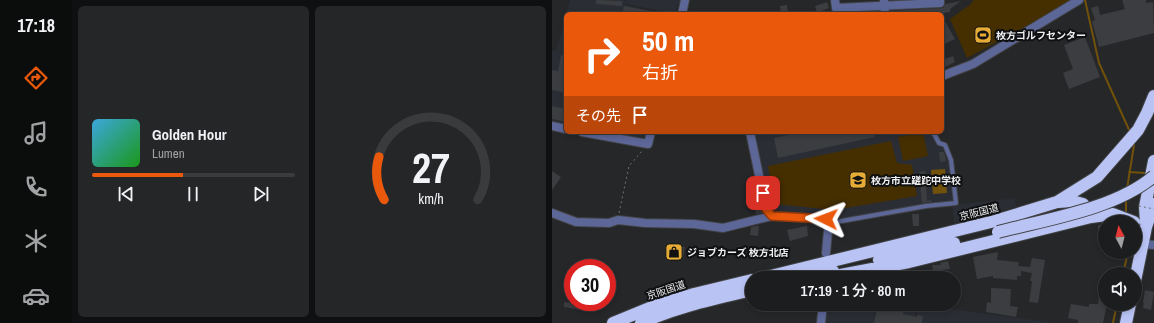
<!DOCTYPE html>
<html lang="ja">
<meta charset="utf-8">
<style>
:root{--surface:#1c1d1f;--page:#252628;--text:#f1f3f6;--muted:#a0a2a4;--line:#3a3b3d;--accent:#ea580c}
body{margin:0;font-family:"Archivo Narrow","Noto Sans JP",sans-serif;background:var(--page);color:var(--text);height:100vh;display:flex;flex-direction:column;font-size:15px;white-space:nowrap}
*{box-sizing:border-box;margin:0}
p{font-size:13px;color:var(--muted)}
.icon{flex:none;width:22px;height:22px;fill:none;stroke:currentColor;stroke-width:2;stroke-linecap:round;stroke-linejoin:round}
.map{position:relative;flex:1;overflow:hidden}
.drawer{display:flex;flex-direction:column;gap:6px;padding:6px;background:#0f1011;width:480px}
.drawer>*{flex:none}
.hud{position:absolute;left:12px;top:12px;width:380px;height:122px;border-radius:6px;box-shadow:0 2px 6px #0003,0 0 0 1px var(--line);background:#ea580c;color:#fff;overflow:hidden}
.needle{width:26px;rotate:353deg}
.controls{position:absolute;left:546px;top:215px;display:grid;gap:8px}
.controls a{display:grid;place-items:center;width:44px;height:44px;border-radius:50%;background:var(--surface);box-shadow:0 2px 6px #0003,0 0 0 1px var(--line);font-size:20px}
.speed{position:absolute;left:12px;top:259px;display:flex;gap:8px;font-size:20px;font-weight:700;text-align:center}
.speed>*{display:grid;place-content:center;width:52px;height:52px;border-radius:50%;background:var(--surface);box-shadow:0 2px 6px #0003,0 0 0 1px var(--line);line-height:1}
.speed .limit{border:6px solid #d22;background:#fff;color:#111}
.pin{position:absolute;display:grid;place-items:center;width:34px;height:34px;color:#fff;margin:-17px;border-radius:8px;box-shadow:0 2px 6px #0006}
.me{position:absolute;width:44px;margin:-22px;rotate:273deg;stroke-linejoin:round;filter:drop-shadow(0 0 3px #0008)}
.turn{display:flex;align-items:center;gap:14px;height:84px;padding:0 12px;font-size:18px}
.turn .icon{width:52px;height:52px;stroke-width:2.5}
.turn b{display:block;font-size:28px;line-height:34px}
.then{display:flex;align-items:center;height:38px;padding:0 12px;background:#0003;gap:8px;font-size:15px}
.drawer .widget{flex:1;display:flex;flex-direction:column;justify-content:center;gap:6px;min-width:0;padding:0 14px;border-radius:6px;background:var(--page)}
.drawer .dial{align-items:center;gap:0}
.dial svg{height:104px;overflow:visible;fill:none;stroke:var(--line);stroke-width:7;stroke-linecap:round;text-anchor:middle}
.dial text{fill:var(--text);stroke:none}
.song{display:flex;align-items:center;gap:12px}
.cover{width:48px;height:48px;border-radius:6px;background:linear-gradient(135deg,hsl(200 70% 55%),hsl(120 70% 35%))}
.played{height:4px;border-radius:2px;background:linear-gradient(90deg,var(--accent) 45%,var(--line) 45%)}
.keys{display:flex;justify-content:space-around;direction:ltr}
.drawer .tiles{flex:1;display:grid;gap:6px;grid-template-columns:repeat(2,1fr)}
.trip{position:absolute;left:193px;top:271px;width:216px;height:40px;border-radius:20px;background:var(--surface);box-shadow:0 2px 6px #0003,0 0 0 1px var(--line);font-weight:600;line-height:40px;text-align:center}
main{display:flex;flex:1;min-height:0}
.dock{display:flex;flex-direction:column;width:72px;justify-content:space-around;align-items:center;background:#0b0c0c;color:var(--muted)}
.dock .icon{width:28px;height:28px}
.dock .active{color:var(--accent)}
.dock b{font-size:18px;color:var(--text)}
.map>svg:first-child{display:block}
</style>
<main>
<nav class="dock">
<b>17:18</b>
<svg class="icon active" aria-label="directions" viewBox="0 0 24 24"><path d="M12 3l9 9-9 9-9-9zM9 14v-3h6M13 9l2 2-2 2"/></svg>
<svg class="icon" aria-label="music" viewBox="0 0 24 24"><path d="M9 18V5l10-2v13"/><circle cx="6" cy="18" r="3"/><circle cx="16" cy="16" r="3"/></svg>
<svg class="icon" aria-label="phone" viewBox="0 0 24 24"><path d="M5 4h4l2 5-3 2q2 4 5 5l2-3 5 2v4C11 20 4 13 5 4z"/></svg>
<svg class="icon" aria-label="climate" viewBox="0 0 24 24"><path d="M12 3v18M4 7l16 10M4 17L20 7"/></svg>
<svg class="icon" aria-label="car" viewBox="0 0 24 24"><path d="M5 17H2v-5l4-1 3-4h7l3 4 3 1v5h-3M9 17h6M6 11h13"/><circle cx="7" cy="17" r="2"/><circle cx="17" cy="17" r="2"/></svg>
</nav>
<section class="drawer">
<div class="tiles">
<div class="widget">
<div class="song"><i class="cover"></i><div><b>Golden Hour</b><p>Lumen</p></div></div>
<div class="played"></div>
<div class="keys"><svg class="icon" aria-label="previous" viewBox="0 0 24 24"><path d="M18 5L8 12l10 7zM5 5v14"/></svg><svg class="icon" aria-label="pause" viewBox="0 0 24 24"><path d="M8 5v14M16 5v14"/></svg><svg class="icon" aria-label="next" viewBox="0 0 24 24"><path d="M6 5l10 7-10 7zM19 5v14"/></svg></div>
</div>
<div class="widget dial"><svg viewBox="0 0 100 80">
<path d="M14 69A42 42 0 1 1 86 69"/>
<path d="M14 69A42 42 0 0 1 10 36" stroke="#ea580c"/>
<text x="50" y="56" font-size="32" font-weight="700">27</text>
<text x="50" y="72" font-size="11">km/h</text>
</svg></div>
</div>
</section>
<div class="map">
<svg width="602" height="323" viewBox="0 0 602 323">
<rect width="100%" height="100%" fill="#262729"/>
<path fill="#2b2d35" d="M18,0H73V5L113,14H14Z
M74,0H130L125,6L123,14L74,4Z
M14,16V127L0,125V51H4Z
M42,132H94L92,140Z
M201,132H379L385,144L392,148L398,161L402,199L400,202L283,220L279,215L223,212L219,208Z
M463,198L464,207L402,223L400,205Z
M276,304H366L362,323H274Z
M367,305L503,323H363Z"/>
<path fill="#452f00" d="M421,0H523L415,58L398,19L419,4Z
M371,132L376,156L351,161L346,137Z
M339,141L345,163L360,165L365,196L282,210L223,204L216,166Z"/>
<path fill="#72520a" d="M393,169L395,193L381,194L379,170Z"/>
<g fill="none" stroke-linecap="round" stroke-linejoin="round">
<path stroke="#72520a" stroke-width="2" d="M533,0L547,63L578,132
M577,172L593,173
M575,189L582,145V142
M574,215V199
M571,274L576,252
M561,323L565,304"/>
</g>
<path fill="#3c3d40" d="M44,0L70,1V6L44,4Z
M570,0H594V3L601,2L602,33L547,47L540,21L543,20L539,8L546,6L548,15L573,9Z
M409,1L398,9V12L392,13V14H338V11L389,8L392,7L393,4Z
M275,2L277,8L265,13L263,6Z
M235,5L236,14H229L228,6Z
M72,6L98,11V14H70Z
M390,16L403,39L390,45Z
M533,37L548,77L517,89L511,73L521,69L512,45Z
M9,55L14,56L12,72H14V93L0,90V70L6,71Z
M401,56L403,62L393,67L390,60Z
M0,106L14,109V122L0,119Z
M250,132H322L323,137L226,158L222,138Z
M387,152H392L394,161L388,162Z
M0,171L9,177L0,190Z
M373,171L375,201L379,200V202L370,203L367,172Z
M205,193L210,213L204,214L200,195Z
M360,214H367V226H361Z
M546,225H553V236H546Z
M204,226H207L206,236L198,235L199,227Z
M255,226L256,236L238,241L235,230Z
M115,245L133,247L131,257L114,255Z
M446,252L445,260L467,262L466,266L478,267L480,258L493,260L486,303L477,302L479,289L480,281H478L480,273L469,271V276H465V280L441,278V276L425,279L421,257Z
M396,261L398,269L381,271L380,265H389L388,263Z
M439,288L459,289L458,306L466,307L464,317L434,312L435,302L439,303Z
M593,290L602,292L599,310L591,308L592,303H591Z
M547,295L553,296V304H555L551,323H526V320L516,318L519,304L537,307V304H546Z
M12,302L30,304L29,310L12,307Z
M326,304L352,309L351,314L365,317V315L371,316L370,323H322Z"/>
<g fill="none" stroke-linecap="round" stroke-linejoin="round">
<g stroke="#424345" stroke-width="6">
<path id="lane" d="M280,221L284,222L374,206L404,203L399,160L393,145L387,143L381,132"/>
</g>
<g stroke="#424345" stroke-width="10">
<path id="street" d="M283,0L284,8L286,14
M332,1L333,14
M284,8L388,3V0
M130,14L133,0
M390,76L421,64L527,0
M0,126L14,129
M30,132L96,144L99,132
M198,132L214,209L220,216L277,219L274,253
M0,213L24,222L57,223L66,220L93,223L142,224L171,228L220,216
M591,244L602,245
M269,323L271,304"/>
</g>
<g stroke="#424345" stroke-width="14">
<path id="highway" d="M506,202L520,201L531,204L539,217
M594,223L593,207L602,161
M327,260L402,243
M211,278L443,221L505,202L545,177L586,130L595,113L602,96
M250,278L281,271
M273,278L357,262L539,217L561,214L582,222
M583,281L594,227L602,204
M61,323L100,307L142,294L200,280
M89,323C124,307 162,299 200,290
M574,323L578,304"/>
</g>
<path stroke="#6e6f71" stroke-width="1" stroke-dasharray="2 3" stroke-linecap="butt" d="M67,213L77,166L90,151"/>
<use href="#lane" stroke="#5c6697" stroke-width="4"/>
<use href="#street" stroke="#5c6697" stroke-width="8"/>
<use href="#highway" stroke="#b9c4f5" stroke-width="12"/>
<g stroke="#424345" stroke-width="14" stroke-linecap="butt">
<path id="highway-bridge" d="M446,232C496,219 563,209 602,176"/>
</g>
<path stroke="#6e6f71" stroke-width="1" stroke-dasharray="2 3" stroke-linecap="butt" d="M587,206L602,209"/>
<use href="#highway-bridge" stroke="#b9c4f5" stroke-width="12"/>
</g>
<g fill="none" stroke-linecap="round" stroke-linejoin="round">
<g stroke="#983908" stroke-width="10">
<path id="route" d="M211,193L214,209L220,216L274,219"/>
</g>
<use href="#route" stroke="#ea580c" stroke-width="7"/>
</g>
<defs>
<g id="stadium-square" transform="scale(0.9)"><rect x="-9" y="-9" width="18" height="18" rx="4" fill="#e6ac36" stroke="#0f1011"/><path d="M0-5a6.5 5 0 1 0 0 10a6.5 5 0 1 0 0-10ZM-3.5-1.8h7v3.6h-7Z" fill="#111"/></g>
<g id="school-square" transform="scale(0.9)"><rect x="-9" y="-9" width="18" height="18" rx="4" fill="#e6ac36" stroke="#0f1011"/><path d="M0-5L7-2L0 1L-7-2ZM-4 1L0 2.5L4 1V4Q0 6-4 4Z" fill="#111"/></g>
<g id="shop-square" transform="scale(0.9)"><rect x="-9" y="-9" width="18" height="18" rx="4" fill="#e6ac36" stroke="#0f1011"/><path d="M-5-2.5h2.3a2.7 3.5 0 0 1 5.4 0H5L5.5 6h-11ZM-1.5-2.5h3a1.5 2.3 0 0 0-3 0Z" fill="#111"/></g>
</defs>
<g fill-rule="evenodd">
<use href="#stadium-square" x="431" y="35"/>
<use href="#school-square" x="306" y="180"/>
<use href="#shop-square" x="122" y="252"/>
</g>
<g text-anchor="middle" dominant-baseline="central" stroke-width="4" stroke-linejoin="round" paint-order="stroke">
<g font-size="10" font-weight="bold" fill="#efeff1" stroke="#0f1011" text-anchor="start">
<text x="444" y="35">枚方ゴルフセンター</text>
<text x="319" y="180">枚方市立蹉跎中学校</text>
<text x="135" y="252">ジョブカーズ 枚方北店</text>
</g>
<g font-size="10" fill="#efeff1" stroke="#0f1011">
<text transform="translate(427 212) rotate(-14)">京阪国道</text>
<text transform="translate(114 290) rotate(-18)">京阪国道</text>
</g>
</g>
</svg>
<div class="controls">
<a><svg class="needle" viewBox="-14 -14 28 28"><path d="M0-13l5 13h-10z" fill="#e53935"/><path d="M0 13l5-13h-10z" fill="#a0a2a4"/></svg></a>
<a><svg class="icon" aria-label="sound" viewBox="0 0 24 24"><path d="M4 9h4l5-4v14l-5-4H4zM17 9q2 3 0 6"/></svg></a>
</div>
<div class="speed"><div class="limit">30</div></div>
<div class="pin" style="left:211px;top:193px;background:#d93025"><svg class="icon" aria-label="arrive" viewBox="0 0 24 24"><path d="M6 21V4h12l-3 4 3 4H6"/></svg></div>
<svg class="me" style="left:274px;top:219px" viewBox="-20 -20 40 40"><path d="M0-17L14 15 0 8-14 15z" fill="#ea580c" stroke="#fff" stroke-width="4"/></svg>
<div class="trip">17:19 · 1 分 · 80 m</div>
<div class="hud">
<div class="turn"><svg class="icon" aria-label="right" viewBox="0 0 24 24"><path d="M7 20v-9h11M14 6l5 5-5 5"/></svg><div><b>50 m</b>右折</div></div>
<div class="then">その先<svg class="icon" aria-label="arrive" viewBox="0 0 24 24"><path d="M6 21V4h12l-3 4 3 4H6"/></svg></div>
</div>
</div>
</main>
